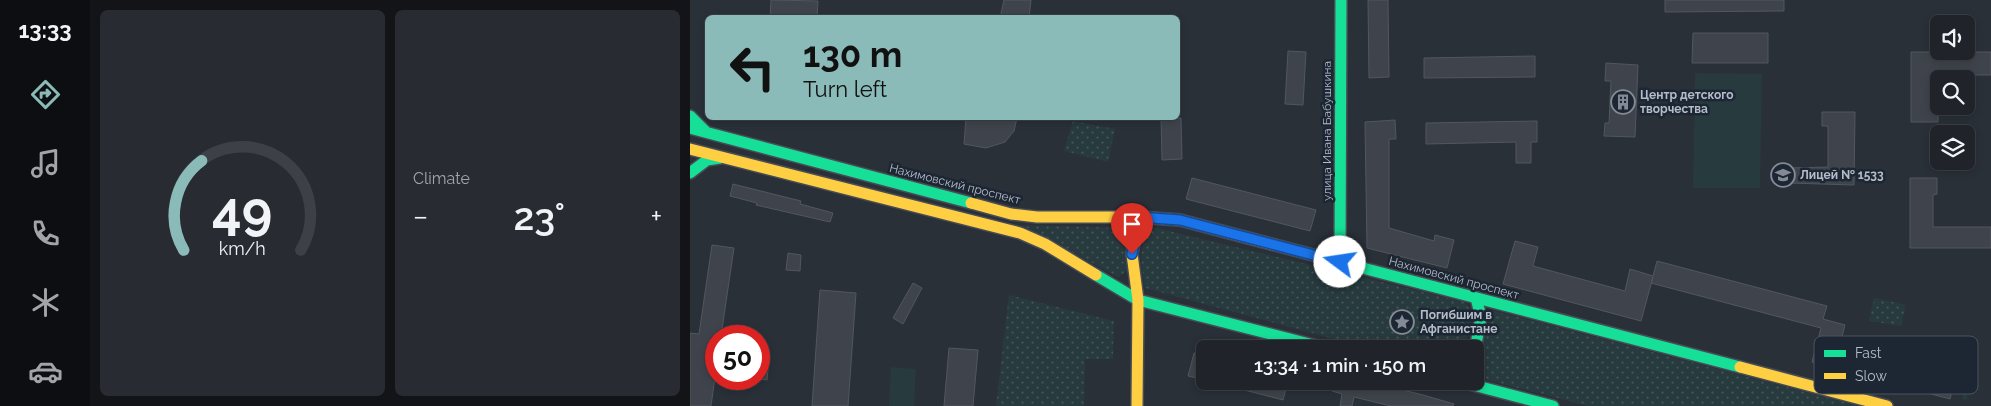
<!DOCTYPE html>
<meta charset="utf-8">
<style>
:root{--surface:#20242a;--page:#282c32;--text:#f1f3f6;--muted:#a2a4a8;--line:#3d4147;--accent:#8bbbb9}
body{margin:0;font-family:Raleway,sans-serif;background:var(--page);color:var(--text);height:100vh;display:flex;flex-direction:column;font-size:19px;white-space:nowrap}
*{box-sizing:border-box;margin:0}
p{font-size:16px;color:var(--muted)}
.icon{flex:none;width:28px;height:28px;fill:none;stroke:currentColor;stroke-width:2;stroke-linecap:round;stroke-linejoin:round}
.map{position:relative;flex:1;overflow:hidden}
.drawer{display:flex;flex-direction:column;gap:10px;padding:10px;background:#121417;width:600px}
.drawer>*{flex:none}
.banner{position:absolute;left:15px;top:15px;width:475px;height:105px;border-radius:8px;box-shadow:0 2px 8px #0003,0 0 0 1px var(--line);background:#8bbbb9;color:#111;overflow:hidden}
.buttons{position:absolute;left:1240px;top:15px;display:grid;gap:10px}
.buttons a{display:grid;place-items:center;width:45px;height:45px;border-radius:8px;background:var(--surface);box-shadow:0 2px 8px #0003,0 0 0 1px var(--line);font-size:25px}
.speed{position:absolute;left:15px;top:325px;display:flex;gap:10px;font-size:25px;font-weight:700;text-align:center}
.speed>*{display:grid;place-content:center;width:65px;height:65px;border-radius:50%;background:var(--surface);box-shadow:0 2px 8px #0003,0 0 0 1px var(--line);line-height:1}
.speed .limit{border:8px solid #d22;background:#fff;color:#111}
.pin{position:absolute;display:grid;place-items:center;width:42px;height:42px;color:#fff;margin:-51px -21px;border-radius:50% 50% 50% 0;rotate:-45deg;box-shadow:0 0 5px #0007}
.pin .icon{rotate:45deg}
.me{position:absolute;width:55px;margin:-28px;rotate:284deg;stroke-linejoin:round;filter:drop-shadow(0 0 4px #0008)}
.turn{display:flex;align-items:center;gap:18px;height:105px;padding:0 15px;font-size:22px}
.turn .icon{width:65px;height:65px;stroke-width:2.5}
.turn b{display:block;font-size:35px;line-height:42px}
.big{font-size:38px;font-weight:600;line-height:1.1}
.drawer .card{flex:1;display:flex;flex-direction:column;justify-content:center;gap:8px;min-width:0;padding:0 18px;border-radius:8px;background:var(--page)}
.drawer .dial{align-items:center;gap:0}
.dial svg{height:130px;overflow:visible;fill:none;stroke:var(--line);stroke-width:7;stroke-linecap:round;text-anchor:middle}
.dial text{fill:var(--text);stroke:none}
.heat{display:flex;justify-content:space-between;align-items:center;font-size:28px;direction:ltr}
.drawer .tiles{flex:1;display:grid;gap:10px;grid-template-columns:repeat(2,1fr)}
.trip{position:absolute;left:506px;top:340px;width:288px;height:50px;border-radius:8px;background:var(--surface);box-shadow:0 2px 8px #0003,0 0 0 1px var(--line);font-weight:600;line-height:50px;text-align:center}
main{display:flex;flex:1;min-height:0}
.tab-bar{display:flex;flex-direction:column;width:90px;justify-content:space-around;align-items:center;background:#0d0e11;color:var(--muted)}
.tab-bar .icon{width:35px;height:35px}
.tab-bar .selected{color:var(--accent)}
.tab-bar b{font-size:22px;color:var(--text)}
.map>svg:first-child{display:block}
</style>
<main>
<nav class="tab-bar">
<b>13:33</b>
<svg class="icon selected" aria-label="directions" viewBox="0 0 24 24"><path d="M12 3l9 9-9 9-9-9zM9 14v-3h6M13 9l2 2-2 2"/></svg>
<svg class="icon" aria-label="music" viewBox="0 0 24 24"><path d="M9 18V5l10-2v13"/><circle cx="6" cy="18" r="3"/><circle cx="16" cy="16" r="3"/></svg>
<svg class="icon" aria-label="phone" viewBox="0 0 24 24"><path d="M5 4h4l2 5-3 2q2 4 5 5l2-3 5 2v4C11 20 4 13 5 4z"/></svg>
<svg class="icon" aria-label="climate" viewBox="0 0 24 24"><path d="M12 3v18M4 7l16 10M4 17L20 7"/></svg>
<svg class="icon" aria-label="car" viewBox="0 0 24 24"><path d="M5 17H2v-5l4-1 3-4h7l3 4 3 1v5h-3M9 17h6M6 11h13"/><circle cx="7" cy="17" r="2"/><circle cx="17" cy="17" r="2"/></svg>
</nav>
<section class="drawer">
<div class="tiles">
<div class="card dial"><svg viewBox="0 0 100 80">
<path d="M14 69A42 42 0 1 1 86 69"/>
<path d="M14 69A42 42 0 0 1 25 14" stroke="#8bbbb9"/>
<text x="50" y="56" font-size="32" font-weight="700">49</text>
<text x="50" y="72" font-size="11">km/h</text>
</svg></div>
<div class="card"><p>Climate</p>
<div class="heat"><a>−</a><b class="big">23°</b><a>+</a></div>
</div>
</div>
</section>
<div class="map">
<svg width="1301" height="406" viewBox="0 0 1301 406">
<defs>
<pattern id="green-dots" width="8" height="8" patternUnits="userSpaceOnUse" patternTransform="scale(1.25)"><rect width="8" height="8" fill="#273a3e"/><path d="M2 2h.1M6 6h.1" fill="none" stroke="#445559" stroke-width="1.8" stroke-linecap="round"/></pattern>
</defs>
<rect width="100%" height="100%" fill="#2a3038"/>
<path fill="url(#green-dots)" d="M383,121L425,129L418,162L374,151Z
M332,225L438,228L439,270L428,277Z
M466,228L775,302L783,313L773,349H681L455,288C452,268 447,248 459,231Z
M319,295L424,321L423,359H395L394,406H306Z
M1184,298L1216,305L1211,326L1179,321Z
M801,310L1169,406H898L785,377Z
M1278,357L1285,360L1276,400L1272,399Z"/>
<path fill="#273a3e" d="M1005,73L1072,74L1070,188H1003Z
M201,367L226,369L224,406H199Z"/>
<path fill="#3f444c" stroke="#52575f" d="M81,0L128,1L127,18H80Z
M314,0H341L339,18H310Z
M678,0H698L699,77L679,78Z
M975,0H1094V11L975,12Z
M1003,33H1078V63H1002Z
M598,51L616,52L613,105L595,104Z
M1221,52H1301V75H1242V106H1248V122H1221Z
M845,56V77L734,78V58Z
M916,63L948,65L945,137L914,136L915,123H919L921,81H915Z
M1132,112H1165L1164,185L1099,183V168L1138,167V126H1132Z
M276,118H327L324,131L315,142L296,148L274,144Z
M471,118H491L492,159L472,160Z
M705,120L706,139H699V228L744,241L745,235L764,240L757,268L677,248L675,122Z
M847,121V142H841V163H826V142L736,144V123Z
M502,178L626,210L620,231L496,199Z
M1220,178H1247V194L1243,195V227H1301V248H1220Z
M43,184L111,201L110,204L143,213L140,222L66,205L67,203L40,196Z
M825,241L848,247L843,266L935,291L940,269L963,276L967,261L1137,306L1133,319L1155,325L1150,345L1243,370L1249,347L1272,353L1260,399L1122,362L1131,328L961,283L963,277L951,321L813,284Z
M22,245L44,248L31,336H26V370L21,406H0V333L9,334Z
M98,253L111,255L110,271L96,270Z
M223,283L232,288L213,324L203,318Z
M130,290L166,293L158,406H122Z
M259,348L288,350L283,406H254Z
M504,353L515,356V380L498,376Z
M69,357L79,358L77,380L69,379Z
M531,381H598L593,400L531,384Z
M644,381H677L733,395L764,404L763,406H701L664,397L662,406H650L652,394L642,391Z"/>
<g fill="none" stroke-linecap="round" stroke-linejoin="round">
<g stroke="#484c55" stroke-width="14">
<path id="fast" d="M0,116L15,131
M0,128L281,203
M0,173L17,160L30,158
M585,245L1050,367
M650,262L651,0
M406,275L448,300L639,349
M785,350L791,317L786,298
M768,381L863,406"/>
</g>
<g stroke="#484c55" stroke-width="14">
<path id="slow" d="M0,149L330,233L355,244L406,275
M281,203L321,214L347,217H449L490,220L585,245
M1050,367L1197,406
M447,406L448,300L442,254L449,217"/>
</g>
<use href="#fast" stroke="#16e098" stroke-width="11"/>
<use href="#slow" stroke="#ffcf43" stroke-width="11"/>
</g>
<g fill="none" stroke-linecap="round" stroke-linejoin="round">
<g stroke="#114b97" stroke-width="12">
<path id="route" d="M442,254L449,217L490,220L650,262"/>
</g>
<use href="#route" stroke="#1a73e8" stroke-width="9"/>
</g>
<defs>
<g id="building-ring" transform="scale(1.25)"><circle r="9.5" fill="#1d2633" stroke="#848b96" stroke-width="1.5"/><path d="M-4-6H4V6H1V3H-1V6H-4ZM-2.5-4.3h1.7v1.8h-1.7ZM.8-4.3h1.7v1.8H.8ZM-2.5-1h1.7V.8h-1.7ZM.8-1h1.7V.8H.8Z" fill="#848b96"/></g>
<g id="school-ring" transform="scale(1.25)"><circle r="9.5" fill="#1d2633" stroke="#848b96" stroke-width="1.5"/><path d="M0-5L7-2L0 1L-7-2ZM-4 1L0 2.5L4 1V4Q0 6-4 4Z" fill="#848b96"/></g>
<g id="sight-ring" transform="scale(1.25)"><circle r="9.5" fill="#1d2633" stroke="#848b96" stroke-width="1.5"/><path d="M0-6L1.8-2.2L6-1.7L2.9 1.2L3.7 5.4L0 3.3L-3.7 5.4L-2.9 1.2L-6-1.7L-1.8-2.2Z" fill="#848b96"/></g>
</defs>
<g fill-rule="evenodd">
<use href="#building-ring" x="933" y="102"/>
<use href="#school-ring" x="1093" y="175"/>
<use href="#sight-ring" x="712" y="322"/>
</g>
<g text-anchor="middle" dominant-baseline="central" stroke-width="5" stroke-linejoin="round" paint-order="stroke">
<g font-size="12" font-weight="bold" fill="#b4bcc9" stroke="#1d2633" text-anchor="start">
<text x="950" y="95">Центр детского<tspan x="950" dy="14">творчества</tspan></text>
<text x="1110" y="175">Лицей № 1533</text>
<text x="730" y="315">Погибшим в<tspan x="730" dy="14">Афганистане</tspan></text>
</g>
<g font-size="12" fill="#b4bcc9" stroke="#1d2633">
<text transform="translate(637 131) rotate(-90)">улица Ивана Бабушкина</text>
<text transform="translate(265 184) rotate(14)">Нахимовский проспект</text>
<text transform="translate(764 278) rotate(15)">Нахимовский проспект</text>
</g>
</g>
<rect x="1124" y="336" width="164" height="58" rx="8" fill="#1d2633" stroke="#4a5360" stroke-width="1"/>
<rect x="1134" y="350" width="22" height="7" fill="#16e098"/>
<rect x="1134" y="373" width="22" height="6" fill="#ffcf43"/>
<g font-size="14" fill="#b4bcc9">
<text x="1165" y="358">Fast</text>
<text x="1165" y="381">Slow</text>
</g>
</svg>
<div class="buttons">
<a><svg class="icon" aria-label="sound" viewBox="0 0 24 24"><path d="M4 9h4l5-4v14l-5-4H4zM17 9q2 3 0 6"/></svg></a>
<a><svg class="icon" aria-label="search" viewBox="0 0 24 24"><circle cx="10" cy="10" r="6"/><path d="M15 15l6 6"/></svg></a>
<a><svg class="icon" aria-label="layers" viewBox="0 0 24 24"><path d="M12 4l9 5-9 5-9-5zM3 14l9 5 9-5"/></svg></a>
</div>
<div class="speed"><div class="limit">50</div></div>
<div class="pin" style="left:442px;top:254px;background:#d93025"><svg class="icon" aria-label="arrive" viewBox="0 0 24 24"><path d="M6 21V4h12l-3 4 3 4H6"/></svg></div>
<svg class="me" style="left:650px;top:262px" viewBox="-20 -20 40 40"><circle r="19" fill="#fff"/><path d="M0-13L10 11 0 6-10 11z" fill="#1a73e8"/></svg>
<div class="trip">13:34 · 1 min · 150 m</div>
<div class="banner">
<div class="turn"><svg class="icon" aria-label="left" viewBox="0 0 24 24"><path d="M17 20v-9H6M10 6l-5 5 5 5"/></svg><div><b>130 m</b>Turn left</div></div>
</div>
</div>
</main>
